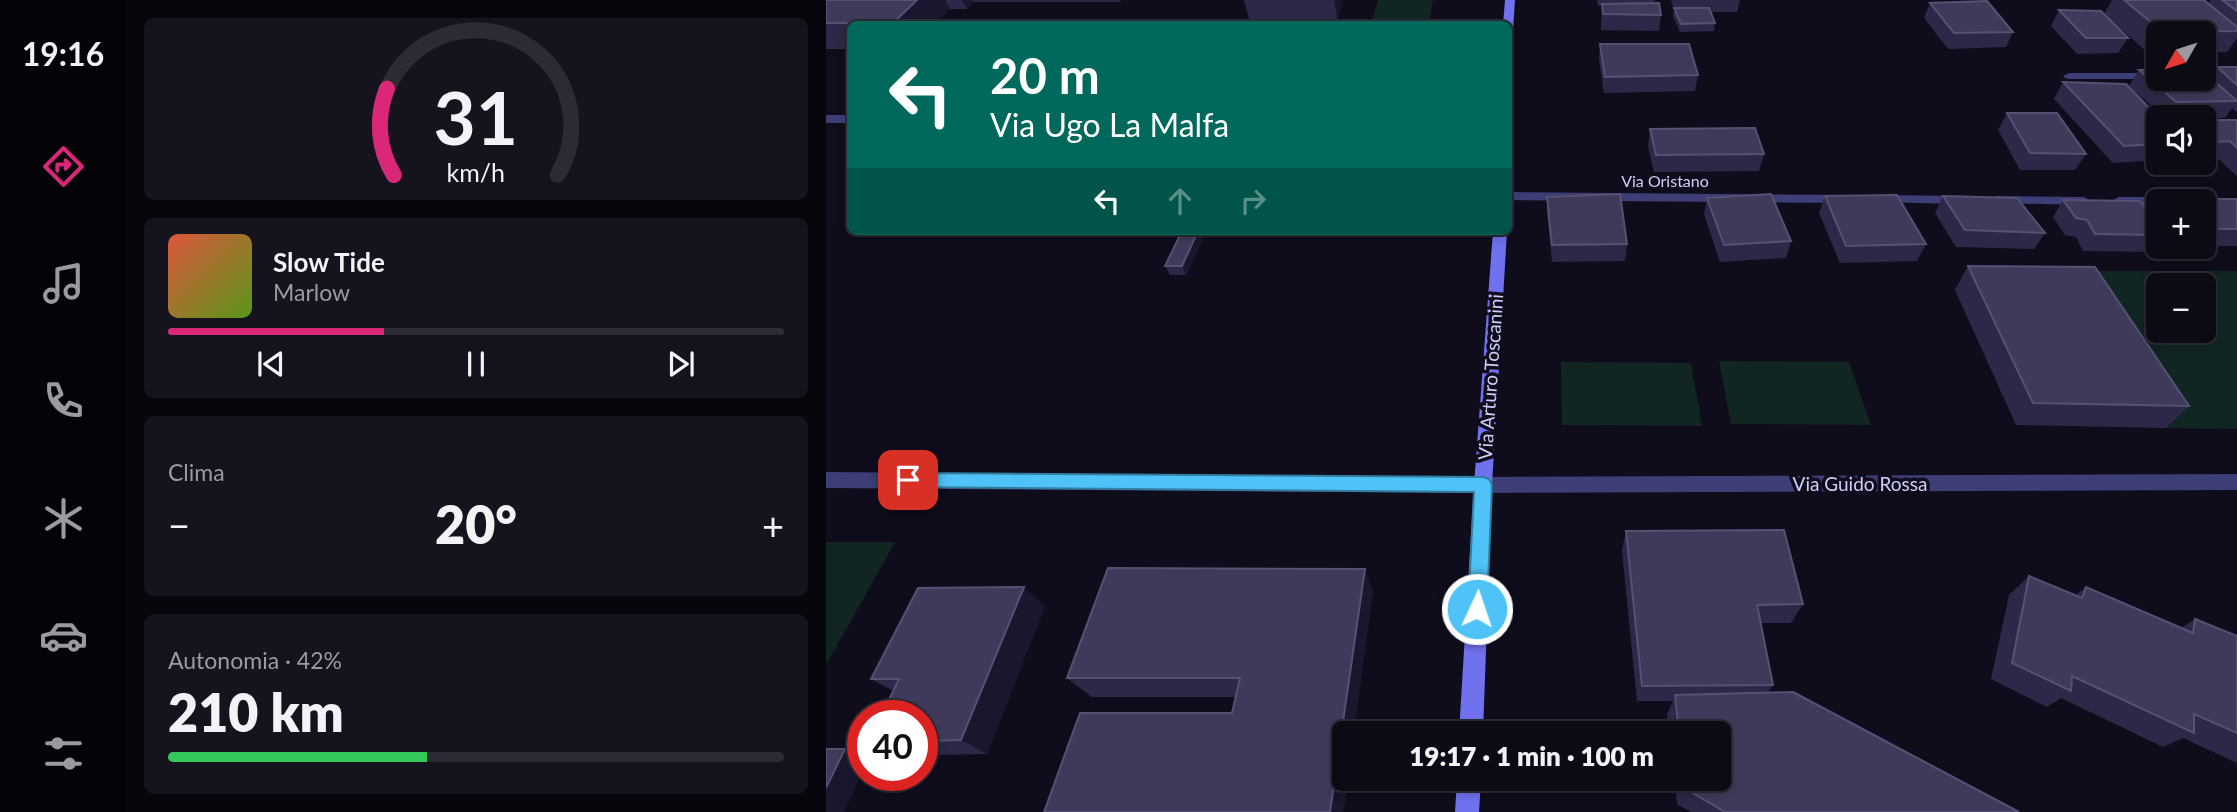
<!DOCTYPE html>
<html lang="it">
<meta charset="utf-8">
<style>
:root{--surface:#0b0a15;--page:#14131e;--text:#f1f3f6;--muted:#9a9aa0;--line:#2b2b34;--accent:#db2777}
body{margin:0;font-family:Lato,sans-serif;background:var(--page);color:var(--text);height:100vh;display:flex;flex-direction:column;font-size:26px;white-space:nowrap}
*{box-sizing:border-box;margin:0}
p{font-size:23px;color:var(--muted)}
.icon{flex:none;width:38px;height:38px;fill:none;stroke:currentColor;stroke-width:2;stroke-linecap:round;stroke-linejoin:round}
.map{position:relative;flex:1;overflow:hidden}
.sheet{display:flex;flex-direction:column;gap:18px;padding:18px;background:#06060c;width:700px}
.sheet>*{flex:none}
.hud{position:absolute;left:21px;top:21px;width:665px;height:214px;border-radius:10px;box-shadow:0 4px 10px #0003,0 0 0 2px var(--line);background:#00695c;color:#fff;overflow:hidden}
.needle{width:46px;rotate:231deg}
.buttons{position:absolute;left:1320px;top:21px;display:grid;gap:14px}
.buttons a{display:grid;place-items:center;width:70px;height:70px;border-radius:10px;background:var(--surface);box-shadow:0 4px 10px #0003,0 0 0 2px var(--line);font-size:35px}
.speed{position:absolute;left:21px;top:700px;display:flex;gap:14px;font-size:35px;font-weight:700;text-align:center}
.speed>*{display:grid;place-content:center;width:91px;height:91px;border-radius:50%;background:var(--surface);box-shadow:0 4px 10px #0003,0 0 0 2px var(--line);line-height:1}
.speed .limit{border:10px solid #d22;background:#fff;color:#111}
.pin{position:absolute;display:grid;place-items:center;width:60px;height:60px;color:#fff;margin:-30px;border-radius:14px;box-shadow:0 4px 10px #0006}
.me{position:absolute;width:77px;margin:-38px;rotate:3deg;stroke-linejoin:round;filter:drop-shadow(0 0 5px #0008)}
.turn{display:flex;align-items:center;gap:24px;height:147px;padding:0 28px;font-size:32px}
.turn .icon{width:91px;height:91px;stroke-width:2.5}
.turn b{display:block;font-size:49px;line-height:60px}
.lanes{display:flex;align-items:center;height:66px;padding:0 28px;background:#0003;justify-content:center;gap:35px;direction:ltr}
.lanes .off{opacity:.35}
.big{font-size:52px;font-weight:800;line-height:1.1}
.sheet .widget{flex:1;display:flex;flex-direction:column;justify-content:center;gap:10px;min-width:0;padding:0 24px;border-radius:10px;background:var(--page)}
.sheet .dial{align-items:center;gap:0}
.dial svg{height:182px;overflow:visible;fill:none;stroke:var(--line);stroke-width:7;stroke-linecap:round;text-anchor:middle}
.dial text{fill:var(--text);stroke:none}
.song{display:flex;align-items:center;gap:21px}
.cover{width:84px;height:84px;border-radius:10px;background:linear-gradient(135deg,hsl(10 70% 55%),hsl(90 70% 35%))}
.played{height:7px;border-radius:4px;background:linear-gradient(90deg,var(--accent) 35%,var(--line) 35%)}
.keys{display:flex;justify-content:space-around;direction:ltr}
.heat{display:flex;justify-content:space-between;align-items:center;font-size:38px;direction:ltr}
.charge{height:10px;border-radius:5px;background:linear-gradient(90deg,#34c759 42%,var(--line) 0)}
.trip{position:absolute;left:506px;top:721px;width:399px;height:70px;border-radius:10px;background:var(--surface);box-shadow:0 4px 10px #0003,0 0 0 2px var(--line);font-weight:800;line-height:70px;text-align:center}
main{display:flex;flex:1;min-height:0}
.tabs{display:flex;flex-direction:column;width:126px;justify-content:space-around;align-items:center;background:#040408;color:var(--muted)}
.tabs .icon{width:49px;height:49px}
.tabs .on{color:var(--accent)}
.tabs b{font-size:32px;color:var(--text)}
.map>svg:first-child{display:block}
</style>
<main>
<nav class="tabs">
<b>19:16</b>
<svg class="icon on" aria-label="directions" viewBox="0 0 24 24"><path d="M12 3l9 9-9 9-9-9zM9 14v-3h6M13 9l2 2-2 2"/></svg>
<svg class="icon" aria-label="music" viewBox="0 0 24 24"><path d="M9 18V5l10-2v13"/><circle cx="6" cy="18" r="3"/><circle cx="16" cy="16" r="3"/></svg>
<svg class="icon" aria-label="phone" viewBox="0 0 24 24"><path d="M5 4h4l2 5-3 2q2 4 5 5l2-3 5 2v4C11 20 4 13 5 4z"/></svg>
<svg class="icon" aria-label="climate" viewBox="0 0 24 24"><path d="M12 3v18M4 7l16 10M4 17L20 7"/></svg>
<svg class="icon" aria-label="car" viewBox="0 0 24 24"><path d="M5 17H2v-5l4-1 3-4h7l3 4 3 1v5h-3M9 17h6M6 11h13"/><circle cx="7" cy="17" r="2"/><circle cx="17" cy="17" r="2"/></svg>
<svg class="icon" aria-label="filters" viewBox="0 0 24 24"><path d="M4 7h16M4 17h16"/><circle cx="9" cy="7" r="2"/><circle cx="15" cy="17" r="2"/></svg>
</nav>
<section class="sheet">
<div class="widget dial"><svg viewBox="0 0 100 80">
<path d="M14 69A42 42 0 1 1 86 69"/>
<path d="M14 69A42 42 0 0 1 11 31" stroke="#db2777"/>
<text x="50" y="56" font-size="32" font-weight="700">31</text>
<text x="50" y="72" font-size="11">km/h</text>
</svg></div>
<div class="widget">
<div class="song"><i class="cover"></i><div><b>Slow Tide</b><p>Marlow</p></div></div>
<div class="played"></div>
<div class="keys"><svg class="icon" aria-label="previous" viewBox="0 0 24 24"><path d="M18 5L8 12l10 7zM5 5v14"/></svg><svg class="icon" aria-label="pause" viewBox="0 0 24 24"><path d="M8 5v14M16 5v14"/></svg><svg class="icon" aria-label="next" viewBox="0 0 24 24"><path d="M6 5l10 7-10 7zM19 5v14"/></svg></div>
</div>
<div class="widget"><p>Clima</p>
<div class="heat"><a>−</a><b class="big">20°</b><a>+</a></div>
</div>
<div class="widget"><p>Autonomia · 42%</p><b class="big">210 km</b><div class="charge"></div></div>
</section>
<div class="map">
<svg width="1411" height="812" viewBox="0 0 1411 812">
<rect width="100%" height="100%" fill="#0f0d1c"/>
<path fill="#112523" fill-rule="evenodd" d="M552,0H607L603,24H545Z
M1239,271H1411V429L1340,428ZM1332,285H1377V331H1332Z
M893,361L1023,362L1045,425L905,424Z
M735,362L865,363L876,426L736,425Z
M0,542H69L0,665Z"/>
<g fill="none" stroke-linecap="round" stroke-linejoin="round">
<path fill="#3d3e76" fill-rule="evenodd" d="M1243,73H1332V79H1335H1243L1239,78L1237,76Z
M0,115H24V123H0Z
M682,192L1020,195L1027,199L1020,203L682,200Z
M1052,195L1139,196L1146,200L1139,204L1047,202L1045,199Z
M1171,196L1258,197L1265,201L1258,205L1166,203L1164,200Z
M1293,197H1332L1339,201H1332V205L1288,204L1286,201Z
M0,472L657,477L1411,474V490L657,493L0,488Z"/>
<path fill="#6f71ef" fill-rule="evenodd" d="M679,0H689L687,30L682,33V24H677Z
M667,231H681L666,485L657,733H633L648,485Z
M631,779H655L653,812H629Z"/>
</g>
<path fill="#2d2847" d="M0,0H295L294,2H147L141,9H124L108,24H24V49H0Z
M418,0H517L511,19H423Z
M771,0H829L828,3L835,15L833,31L775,30L776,6H772Z
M845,0H914L911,12H885L889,23L888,31L854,32L847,16L848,10Z
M1286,0H1378L1382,4L1385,0H1411V38L1401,52L1377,53V33H1332V54H1323L1288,23L1302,38L1292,53L1251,54L1225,26L1233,10L1278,14Z
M1104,3L1187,32L1180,47L1122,49L1098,18Z
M774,44L872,75L869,91L778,93L773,60Z
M1391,67H1411V112L1406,108L1399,118L1338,117L1303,86L1313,70L1384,77Z
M1237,82L1332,117V160L1287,163L1228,99Z
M1181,113L1260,154L1249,170H1194L1172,130Z
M1377,120H1411V176L1391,158L1377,159Z
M824,129L938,154L933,171L828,172L822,146Z
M999,196L1100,244L1091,261L1014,263L993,213Z
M1117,196L1219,233L1208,249L1130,247L1109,213Z
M721,197L801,244L799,261L726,262L721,214Z
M881,198L965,241L960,258L894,262L878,214Z
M1350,199H1411V246H1377V201H1348Z
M1237,200L1332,223V247L1328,252L1257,251L1250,237L1239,235L1227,217Z
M378,236L360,275H344L339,266Z
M1142,266L1363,406L1340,428L1190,425L1129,290Z
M800,531L977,604L965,623H934L947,685L942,692L1193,812H865L851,804L848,779H892V733H843L841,714L847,701H811L796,551Z
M539,569L547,592L518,779H522L517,812L406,713L409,697H266L241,678Z
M1203,576L1250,595L1260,587L1355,628L1369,619L1411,636V763L1357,738L1337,747L1235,698L1221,707L1165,679L1183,595Z
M219,606L161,754L102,755L96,752V716L67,691L45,679Z"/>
<path fill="#1a162e" d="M91,0H119L124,9L108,24H68L67,23Z
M136,0H146L147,2L141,9Z
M508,0H517L511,19Z
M372,231H376L378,236L360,275L356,266Z
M539,569L547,592L528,733H518V779H522L517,812H504Z
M198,587L219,606L161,754L135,740Z
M19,749L37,756V771L18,812H0V788Z"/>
<path fill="#3f3a5a" stroke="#565173" stroke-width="2" d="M0,0H91L67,23H0Z
M1298,0H1378L1411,27V31L1337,32Z
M1396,0H1411V11Z
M1161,1L1187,32L1128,33L1104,3Z
M833,3L835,15L777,14L776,4Z
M848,8H883L889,23L855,24Z
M1233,10L1275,11L1302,38H1260Z
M774,44H863L872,75L779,77Z
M1391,67H1411V85Z
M1313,70H1332V79H1377V71L1411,101L1350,102Z
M1237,82L1300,84L1332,117V144L1298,146Z
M1181,113H1231L1260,154L1204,153Z
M1377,120H1411V148L1404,141L1389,142L1377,130Z
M929,128L938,154L830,155L824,129Z
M794,194L801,244L726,245L721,197Z
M945,194L965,241L898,245L881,198Z
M1071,195L1100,244L1020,246L999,196Z
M1117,196L1191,198L1219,233L1139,230Z
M1350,199H1411V229H1388L1377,215V201H1352Z
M1237,200L1314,201L1332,223V235L1269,234L1261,220L1250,218Z
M356,231H372L356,266H339Z
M1142,266L1269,267L1363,406L1207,403Z
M958,530L977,604L931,605L947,685L816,686L800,531Z
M282,568L539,569L504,812H218L254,713H406L414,678H241Z
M1203,576L1256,598L1260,587L1367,633L1369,619L1411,636V733L1368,714V733L1246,676L1245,691L1186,663Z
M198,587L135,740L96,741V716H55L73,679H45L92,588Z
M967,692L1193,812H899L860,789L859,779H892V733H853L849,695Z
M0,749H19L0,788Z"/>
<path fill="#4fc3f7" stroke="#337fa1" stroke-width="2" d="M82,473L657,477L663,479L666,485L661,609L658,615L651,618L644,615L642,609L648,492L82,487L76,485L73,480L76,475Z"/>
<g text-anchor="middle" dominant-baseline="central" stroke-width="7" stroke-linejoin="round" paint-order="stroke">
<g font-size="16" fill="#d1cef9" stroke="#0f0d1c">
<text x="839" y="180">Via Oristano</text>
</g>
<g font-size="19" fill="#d1cef9" stroke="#0f0d1c">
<text transform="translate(664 377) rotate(-86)">Via Arturo Toscanini</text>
<text x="1034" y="483">Via Guido Rossa</text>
</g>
</g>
</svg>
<div class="buttons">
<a><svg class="needle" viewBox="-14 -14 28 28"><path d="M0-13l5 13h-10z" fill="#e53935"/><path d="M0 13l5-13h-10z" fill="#9a9aa0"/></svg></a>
<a><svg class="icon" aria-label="sound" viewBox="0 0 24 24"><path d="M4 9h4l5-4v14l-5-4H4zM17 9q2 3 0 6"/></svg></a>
<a>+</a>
<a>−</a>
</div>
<div class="speed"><div class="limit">40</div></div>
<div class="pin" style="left:82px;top:480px;background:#d93025"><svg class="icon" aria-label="arrive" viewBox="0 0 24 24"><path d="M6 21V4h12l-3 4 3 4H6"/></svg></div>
<svg class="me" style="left:651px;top:609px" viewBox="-20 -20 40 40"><circle r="17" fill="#4fc3f7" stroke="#fff" stroke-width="3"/><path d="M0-11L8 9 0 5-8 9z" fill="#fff"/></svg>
<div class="trip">19:17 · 1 min · 100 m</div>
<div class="hud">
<div class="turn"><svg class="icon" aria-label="left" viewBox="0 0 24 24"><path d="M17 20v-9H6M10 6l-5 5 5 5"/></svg><div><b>20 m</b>Via Ugo La Malfa</div></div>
<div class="lanes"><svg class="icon" aria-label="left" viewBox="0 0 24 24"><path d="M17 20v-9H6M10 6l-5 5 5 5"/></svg><svg class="icon off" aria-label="ahead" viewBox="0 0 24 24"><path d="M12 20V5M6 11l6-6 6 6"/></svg><svg class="icon off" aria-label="right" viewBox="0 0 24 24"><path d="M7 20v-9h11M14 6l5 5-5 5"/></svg></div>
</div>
</div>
</main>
